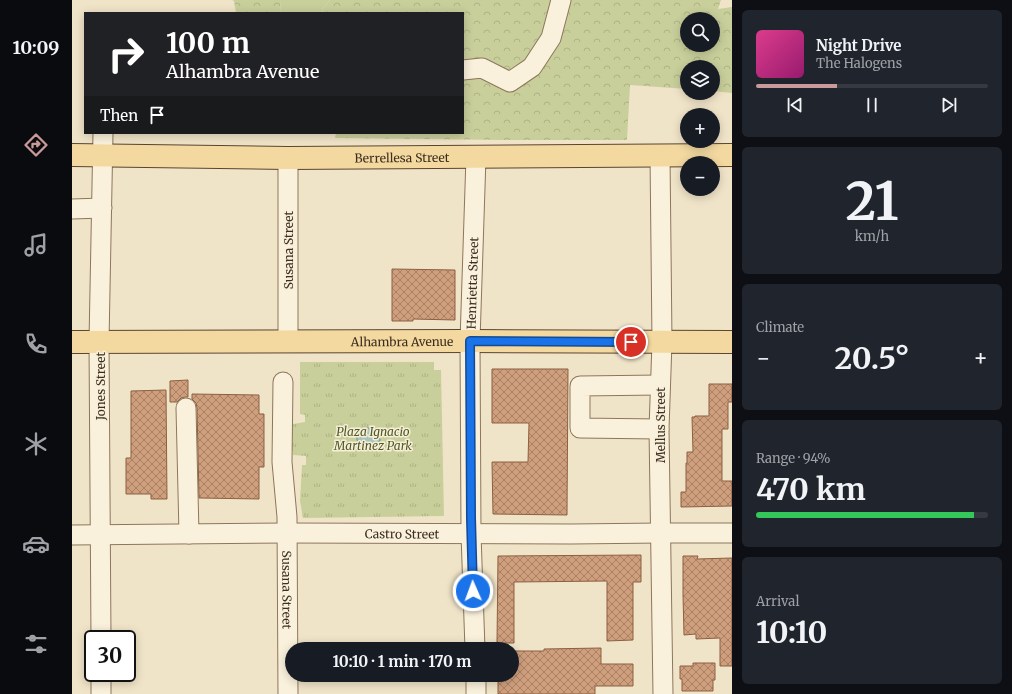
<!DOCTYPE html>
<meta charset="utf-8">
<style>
:root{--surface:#171b24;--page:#20242c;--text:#f1f3f6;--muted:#9ea1a6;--line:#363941;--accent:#cc999b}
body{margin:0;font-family:Merriweather,serif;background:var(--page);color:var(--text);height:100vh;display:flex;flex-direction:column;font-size:15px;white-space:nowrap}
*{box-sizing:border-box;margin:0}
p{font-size:13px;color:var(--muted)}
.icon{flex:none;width:22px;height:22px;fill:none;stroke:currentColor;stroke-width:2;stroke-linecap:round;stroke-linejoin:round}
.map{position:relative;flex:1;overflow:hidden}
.drawer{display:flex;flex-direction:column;gap:10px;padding:10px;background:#0d0f14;width:280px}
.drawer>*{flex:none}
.hud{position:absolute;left:12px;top:12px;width:380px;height:122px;border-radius:0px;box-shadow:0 2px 10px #0003;background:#202124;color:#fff;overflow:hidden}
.fabs{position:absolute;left:608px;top:12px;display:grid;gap:8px}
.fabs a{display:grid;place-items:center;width:40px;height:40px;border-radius:50%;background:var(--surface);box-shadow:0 2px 10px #0003;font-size:20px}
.speed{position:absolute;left:12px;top:630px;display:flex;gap:8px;font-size:20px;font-weight:700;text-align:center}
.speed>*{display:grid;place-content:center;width:52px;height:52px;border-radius:50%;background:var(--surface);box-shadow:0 2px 10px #0003;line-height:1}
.speed .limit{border:2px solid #111;border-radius:6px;background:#fff;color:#111}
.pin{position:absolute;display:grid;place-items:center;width:34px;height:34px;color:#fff;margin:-17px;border:2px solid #fff;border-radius:50%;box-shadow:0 1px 4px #0007}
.me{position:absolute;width:44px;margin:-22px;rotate:358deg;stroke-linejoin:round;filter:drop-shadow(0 0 3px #0008)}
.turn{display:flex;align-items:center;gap:14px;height:84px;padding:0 16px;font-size:18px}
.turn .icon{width:52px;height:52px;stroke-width:2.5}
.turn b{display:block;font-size:28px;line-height:34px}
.then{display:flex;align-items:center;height:38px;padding:0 16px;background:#0003;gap:8px;font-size:15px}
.big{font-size:30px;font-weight:700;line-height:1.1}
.drawer .tile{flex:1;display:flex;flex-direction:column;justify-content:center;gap:6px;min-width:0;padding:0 14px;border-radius:6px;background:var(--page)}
.drawer .dial{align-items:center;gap:0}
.dial b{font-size:52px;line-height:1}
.song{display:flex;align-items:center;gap:12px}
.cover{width:48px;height:48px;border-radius:6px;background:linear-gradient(135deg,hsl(330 70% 55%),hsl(320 70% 35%))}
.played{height:4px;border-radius:2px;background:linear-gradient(90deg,var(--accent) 35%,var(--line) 35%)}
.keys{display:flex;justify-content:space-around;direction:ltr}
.heat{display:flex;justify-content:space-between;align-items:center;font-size:22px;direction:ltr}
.charge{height:6px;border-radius:3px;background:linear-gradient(90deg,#34c759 94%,var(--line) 0)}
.trip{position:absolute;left:213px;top:642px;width:234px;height:40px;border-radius:20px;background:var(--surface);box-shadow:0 2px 10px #0003;font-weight:700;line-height:40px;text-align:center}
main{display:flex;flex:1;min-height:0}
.tab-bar{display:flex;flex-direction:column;width:72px;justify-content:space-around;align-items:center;background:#090b0e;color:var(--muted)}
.tab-bar .icon{width:28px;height:28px}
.tab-bar .current{color:var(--accent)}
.tab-bar b{font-size:18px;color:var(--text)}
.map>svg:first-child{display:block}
</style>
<main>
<nav class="tab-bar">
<b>10:09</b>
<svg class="icon current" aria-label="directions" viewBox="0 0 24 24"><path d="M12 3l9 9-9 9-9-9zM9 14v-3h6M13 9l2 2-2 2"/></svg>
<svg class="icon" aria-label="music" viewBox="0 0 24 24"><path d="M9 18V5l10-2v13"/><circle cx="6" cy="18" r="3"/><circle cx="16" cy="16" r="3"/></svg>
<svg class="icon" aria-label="phone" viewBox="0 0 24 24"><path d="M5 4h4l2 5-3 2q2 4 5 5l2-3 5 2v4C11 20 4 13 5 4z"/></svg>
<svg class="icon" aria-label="climate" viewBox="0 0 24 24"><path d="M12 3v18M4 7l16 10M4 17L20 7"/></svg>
<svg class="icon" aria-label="car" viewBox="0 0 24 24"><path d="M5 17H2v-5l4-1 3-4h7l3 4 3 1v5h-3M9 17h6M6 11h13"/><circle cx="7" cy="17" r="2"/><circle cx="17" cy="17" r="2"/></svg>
<svg class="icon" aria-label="filters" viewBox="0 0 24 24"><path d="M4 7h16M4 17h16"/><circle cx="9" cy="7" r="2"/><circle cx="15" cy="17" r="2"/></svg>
</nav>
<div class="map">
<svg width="660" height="694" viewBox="0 0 660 694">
<defs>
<pattern id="forest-crowns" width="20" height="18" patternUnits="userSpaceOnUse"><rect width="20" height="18" fill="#c9cf9b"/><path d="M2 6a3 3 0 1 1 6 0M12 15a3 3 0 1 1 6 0" fill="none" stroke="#aeb285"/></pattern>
<pattern id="park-tufts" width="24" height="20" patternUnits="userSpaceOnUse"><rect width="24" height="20" fill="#c9cf9b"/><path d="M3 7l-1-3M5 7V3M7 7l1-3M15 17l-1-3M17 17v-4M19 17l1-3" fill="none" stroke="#aeb285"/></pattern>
<pattern id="building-cross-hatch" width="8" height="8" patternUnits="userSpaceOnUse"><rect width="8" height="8" fill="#cf9f7d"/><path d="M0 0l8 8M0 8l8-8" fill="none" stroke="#a98266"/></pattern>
</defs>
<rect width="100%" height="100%" fill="#f0e4c8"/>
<path fill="#c9cf9b" d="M209,0H258L250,9L251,13H208Z"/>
<path fill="url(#forest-crowns)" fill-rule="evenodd" d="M160,0H209L208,13H164L162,1Z
M258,0H649L646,9L660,7V93L641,91V67H615V89L558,85L555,140H432L263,138L264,133H391V13H251L250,9ZM615,19H641V45H615Z"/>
<path fill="url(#park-tufts)" d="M228,362H362V370H369L372,516L231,518L228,501L230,465H234V456L221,455V451H216V428H221V424L233,422V415L228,414Z"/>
<path fill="#a9c4bc" stroke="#6f938a" d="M294,428H297L300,430H303V432H305V435L308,439V441L305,443V446H303V448H300L296,451L293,448H290V446H288L287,443L285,440V437L287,435V433H290V431L293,430Z"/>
<path fill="url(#building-cross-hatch)" stroke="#8d5f41" d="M320,269L383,270V320L341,319V321H320Z
M420,369H496L495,515L421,514L420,462H456L457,423H420Z
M116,380V397H113L109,398L105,402H98V381Z
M637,384H660V402H656V429H650V481H660V506L609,507V492H614V463H615V452H621L620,417H623V416H637Z
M94,390L95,499H79V494H54V458H59V391Z
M120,394L187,395V414H192V467H187V499L127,498L125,408L124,403L120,399Z
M569,555V582H561V640L535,641V581L442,582V643H425L426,556Z
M611,556H626L625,559L660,558V666H648V638L624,639V634L612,635L611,595Z
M529,648V664H561V686H523V694H426V675H440V651H472V649Z
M621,663H643V680H641V691H610V679H608V666H621Z"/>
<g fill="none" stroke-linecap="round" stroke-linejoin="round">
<g stroke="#8d765c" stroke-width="21">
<g id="minor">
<path d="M391,70L410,68L438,82L460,67L479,38L489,0"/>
<path d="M588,155L590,342L587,429L591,694"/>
<path d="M216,158V342"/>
<path d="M0,209L30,208"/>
<path id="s1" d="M211,382L210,462L215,517L216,694"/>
<path d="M114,408L117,534"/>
<path d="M587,429L508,428V386L588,385"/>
<path id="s2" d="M0,535L215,533L499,534L589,533H660"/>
<path d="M29,639L27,342L31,133"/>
<path id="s3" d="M403,649L399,534L398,341L404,157"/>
<path d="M29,673V694"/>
<path d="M404,675V694"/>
</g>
</g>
<g stroke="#5b4430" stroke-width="24">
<g id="major">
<path id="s4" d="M0,155L216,158L660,155"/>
<path id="s5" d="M0,342L398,341L660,342"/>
</g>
</g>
<use href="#minor" stroke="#faf1dc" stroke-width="19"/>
<use href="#major" stroke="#f3d9a0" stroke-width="22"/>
</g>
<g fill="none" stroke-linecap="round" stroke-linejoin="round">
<g stroke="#114b97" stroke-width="10">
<path id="route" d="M401,591L399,518L398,341L559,342"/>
</g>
<use href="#route" stroke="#1a73e8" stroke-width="7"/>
</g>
<g text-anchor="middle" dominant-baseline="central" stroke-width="3" stroke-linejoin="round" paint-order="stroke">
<g font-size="12" fill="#3d2e20" stroke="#f7eed8">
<text stroke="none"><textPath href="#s4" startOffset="330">Berrellesa Street</textPath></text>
<text transform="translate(216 250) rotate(-90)">Susana Street</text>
<text stroke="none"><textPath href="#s3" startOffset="366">Henrietta Street</textPath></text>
<text stroke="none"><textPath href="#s5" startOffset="330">Alhambra Avenue</textPath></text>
<text transform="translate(28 386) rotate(-90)">Jones Street</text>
<text transform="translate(588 425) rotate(-90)">Mellus Street</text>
<text stroke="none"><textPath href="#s2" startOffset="330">Castro Street</textPath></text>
<text stroke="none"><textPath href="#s1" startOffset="208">Susana Street</textPath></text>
</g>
<g font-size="12" font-style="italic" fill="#4d5a26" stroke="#f7eed8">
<text x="301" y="431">Plaza Ignacio<tspan x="301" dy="14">Martinez Park</tspan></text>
</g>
</g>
</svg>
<div class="fabs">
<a><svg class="icon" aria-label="search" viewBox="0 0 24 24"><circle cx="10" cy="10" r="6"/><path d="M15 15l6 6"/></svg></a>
<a><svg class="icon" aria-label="layers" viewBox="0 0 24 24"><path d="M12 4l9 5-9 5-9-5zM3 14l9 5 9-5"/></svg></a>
<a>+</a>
<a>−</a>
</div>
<div class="speed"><div class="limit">30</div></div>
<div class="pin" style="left:559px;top:342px;background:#d93025"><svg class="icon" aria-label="arrive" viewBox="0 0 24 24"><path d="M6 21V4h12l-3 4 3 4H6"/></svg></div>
<svg class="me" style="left:401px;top:591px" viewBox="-20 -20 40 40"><circle r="17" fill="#1a73e8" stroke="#fff" stroke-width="3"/><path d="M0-11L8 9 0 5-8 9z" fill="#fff"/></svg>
<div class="trip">10:10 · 1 min · 170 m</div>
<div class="hud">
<div class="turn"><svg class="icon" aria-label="right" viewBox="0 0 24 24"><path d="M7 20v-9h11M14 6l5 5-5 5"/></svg><div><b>100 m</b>Alhambra Avenue</div></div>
<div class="then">Then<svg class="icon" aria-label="arrive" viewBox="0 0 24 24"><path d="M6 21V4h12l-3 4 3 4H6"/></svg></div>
</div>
</div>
<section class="drawer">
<div class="tile">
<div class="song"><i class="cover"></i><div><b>Night Drive</b><p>The Halogens</p></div></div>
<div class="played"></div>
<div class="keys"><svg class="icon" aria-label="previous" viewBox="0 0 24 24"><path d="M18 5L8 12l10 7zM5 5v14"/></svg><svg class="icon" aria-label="pause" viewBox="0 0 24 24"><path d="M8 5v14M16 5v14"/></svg><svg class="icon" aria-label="next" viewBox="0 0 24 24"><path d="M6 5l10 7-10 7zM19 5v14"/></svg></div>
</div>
<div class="tile dial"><b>21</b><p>km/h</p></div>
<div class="tile"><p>Climate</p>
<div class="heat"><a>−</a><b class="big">20.5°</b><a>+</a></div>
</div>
<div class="tile"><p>Range · 94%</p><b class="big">470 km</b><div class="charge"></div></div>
<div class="tile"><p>Arrival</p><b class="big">10:10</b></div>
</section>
</main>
